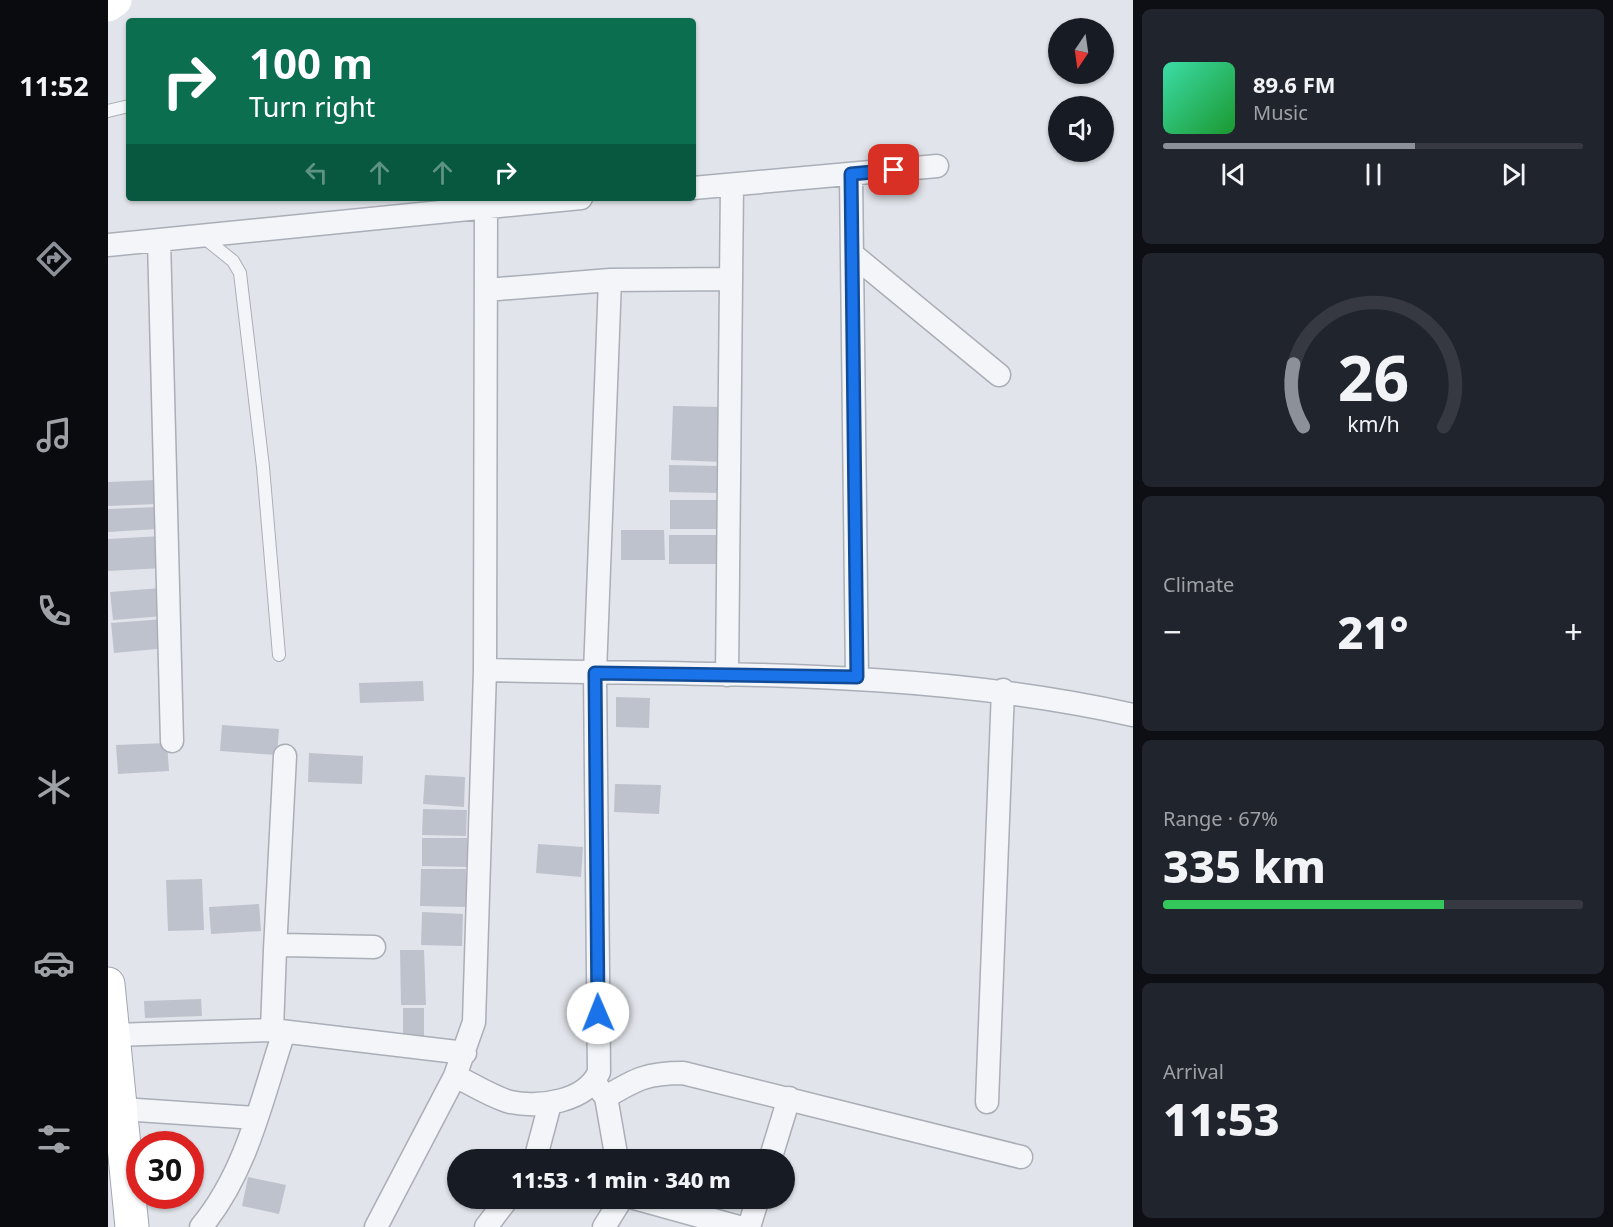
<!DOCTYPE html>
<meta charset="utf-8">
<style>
:root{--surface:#171b24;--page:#20242c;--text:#f1f3f6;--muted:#9ea1a6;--line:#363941;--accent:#8c9099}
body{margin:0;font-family:"Noto Sans",sans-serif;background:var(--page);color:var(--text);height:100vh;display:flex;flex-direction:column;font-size:22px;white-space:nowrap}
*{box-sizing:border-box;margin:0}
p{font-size:20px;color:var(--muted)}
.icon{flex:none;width:33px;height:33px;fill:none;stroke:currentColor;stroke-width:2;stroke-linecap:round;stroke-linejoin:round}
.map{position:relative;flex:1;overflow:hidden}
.panel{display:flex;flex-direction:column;gap:9px;padding:9px;background:#0d0f14;width:480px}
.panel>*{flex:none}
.top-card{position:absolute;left:18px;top:18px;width:570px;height:183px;border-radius:6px;box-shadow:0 2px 4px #0004;background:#0b6e4f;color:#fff;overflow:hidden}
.needle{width:39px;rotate:193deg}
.tools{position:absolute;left:940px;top:18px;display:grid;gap:12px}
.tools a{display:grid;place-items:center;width:66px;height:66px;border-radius:50%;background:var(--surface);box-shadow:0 2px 4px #0004;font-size:30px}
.speed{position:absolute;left:18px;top:1131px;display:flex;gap:12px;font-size:30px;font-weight:700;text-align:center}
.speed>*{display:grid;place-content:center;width:78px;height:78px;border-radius:50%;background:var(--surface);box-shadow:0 2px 4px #0004;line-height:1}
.speed .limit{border:9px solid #d22;background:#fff;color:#111}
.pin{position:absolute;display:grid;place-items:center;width:51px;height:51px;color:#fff;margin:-26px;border-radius:12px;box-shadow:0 3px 9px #0006}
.me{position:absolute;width:66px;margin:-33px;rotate:359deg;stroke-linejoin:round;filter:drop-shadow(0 0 4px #0008)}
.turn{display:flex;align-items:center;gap:21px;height:126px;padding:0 24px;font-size:27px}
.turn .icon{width:78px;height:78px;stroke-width:2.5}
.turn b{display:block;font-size:42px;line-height:51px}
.lanes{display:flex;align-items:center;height:57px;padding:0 24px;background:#0003;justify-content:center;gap:30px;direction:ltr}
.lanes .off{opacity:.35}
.big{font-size:45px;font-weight:800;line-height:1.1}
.panel .card{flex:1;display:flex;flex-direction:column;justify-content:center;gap:9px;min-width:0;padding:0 21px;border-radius:9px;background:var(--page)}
.panel .dial{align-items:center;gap:0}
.dial svg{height:156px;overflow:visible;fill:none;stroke:var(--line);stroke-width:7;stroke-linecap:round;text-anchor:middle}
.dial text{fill:var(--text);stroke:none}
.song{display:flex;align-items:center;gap:18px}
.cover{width:72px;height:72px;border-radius:9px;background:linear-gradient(135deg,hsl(160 70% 55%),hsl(130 70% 35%))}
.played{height:6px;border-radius:3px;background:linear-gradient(90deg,var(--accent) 60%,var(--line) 60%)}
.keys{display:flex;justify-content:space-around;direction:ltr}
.heat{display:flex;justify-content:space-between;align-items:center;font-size:33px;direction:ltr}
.charge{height:9px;border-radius:4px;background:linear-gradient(90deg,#34c759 67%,var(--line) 0)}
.trip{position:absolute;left:339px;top:1149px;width:348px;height:60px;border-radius:30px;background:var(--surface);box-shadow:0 2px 4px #0004;font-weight:800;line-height:60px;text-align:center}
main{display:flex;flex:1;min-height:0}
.tabs{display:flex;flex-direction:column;width:108px;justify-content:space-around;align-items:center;background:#090b0e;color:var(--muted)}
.tabs .icon{width:42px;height:42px}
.tabs .active{color:var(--accent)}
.tabs b{font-size:27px;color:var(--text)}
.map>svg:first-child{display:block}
</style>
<main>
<nav class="tabs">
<b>11:52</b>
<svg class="icon active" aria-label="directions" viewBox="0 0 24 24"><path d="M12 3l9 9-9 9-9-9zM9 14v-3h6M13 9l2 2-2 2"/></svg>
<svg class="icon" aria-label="music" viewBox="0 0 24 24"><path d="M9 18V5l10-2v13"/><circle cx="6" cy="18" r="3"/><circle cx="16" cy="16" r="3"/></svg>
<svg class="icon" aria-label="phone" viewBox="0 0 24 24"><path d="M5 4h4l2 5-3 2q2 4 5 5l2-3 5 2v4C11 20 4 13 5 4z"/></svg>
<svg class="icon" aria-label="climate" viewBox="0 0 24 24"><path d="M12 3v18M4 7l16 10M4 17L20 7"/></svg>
<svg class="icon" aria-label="car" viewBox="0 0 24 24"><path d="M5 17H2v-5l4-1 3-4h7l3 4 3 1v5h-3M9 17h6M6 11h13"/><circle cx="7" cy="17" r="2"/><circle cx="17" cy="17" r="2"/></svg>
<svg class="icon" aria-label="filters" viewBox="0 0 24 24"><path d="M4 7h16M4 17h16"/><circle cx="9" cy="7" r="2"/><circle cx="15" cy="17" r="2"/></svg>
</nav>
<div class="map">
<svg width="1025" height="1227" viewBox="0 0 1025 1227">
<rect width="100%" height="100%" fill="#e1e4ea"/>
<path fill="#bec2cc" d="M565,406L616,407V462L563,460Z
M561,465L611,466L610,493L561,492Z
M48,480L49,504L0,506V482Z
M562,500H616L615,529H562Z
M48,507L50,529L0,532V509Z
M513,530H556L557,560H513Z
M561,535H614V564H561Z
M54,536L55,568L0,571V539Z
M53,588L56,616L5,620L2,592Z
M57,619L59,648L6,653L3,623Z
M315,681L316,701L252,703L251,683Z
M508,697L542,698L541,728L508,727Z
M114,725L171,729L169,755L112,751Z
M59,743L61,771L10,774L8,745Z
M201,753L255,756L254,784L200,782Z
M317,775L357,777L356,807L315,804Z
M507,784L553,785L551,814L506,812Z
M315,809L359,810L358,836L314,835Z
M314,838H359V867L314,866Z
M430,844L475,847L473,877L428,873Z
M313,869H358V907L312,906Z
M94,879L96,930L60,931L58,880Z
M151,904L153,931L103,934L101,907Z
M314,912L355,914L354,946L313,945Z
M292,950H316L318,1005H293Z
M93,999L94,1016L37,1018L36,1001Z
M295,1008H316V1041L295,1040Z
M140,1177L178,1185L171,1214L134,1206Z"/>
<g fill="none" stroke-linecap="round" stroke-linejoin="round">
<g stroke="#aaaeb7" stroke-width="14">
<path id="lane" d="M0,111L21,106
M94,236L125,261L132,273L155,467L171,655"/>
</g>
<g stroke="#aaaeb7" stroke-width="25">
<path id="street" d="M743,174L749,677
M585,188L829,166
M51,240L64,741
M0,245L473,198
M744,254L891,375
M378,290L502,280L623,279
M377,670C596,676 810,667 1025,715
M619,675L624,185
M167,950L177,756
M164,1030L167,950L176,945L266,947
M5,1035L164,1030L357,1053
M347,1076C364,1084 384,1097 402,1102C431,1108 478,1102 491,1072L487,673L502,280
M489,1086L498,1097L509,1160
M498,1097C528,1079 539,1073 575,1073L913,1157
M879,1102L895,690
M14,1109L148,1118
M427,1160L442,1104
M662,1160L681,1098
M526,1198L631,1227
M93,1227C139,1172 154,1098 176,1032
M268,1227L347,1076L366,1022L377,670L378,206
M378,1227L400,1198
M496,1227L514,1198
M641,1227L650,1198"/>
</g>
<g stroke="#a0a7b5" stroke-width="35">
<path id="primary" d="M0,984L24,1227"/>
</g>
<use href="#lane" stroke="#f3f5f8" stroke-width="12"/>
<use href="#street" stroke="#f3f5f8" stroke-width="22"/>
<path stroke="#fff" stroke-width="33" d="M0,5L7,0"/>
<use href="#primary" stroke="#fff" stroke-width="33"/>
</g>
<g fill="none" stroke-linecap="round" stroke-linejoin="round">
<g stroke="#114b97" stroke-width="15">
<path id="route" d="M490,1013L487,673L749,677L743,174L786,170"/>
</g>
<use href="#route" stroke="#1a73e8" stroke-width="10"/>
</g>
</svg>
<div class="tools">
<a><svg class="needle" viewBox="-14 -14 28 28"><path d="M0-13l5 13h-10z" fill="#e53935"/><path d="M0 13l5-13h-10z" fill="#9ea1a6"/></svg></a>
<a><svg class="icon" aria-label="sound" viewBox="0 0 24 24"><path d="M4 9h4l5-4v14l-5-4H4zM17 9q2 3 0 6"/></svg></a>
</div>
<div class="speed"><div class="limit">30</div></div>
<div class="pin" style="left:786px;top:170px;background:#d93025"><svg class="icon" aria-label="arrive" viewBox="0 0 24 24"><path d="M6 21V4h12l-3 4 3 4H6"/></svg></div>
<svg class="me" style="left:490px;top:1013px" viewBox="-20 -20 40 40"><circle r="19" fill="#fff"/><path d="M0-13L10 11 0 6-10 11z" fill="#1a73e8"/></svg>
<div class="trip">11:53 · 1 min · 340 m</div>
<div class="top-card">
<div class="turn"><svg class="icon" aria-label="right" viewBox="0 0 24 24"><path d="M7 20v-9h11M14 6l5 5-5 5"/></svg><div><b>100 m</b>Turn right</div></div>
<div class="lanes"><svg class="icon off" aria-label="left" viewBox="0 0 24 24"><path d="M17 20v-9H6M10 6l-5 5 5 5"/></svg><svg class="icon off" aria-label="ahead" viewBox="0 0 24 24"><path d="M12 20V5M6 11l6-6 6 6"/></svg><svg class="icon off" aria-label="ahead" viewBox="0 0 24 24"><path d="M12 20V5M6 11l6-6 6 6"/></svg><svg class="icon" aria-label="right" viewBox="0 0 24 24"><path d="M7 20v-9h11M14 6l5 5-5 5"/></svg></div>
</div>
</div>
<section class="panel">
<div class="card">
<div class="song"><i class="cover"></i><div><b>89.6 FM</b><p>Music</p></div></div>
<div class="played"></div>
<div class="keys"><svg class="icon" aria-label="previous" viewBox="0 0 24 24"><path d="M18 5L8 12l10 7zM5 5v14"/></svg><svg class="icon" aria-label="pause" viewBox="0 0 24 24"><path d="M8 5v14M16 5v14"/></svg><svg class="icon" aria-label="next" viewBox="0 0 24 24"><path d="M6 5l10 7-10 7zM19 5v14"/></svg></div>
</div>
<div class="card dial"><svg viewBox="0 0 100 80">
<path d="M14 69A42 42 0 1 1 86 69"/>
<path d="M14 69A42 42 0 0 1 9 37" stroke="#8c9099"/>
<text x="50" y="56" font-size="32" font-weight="700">26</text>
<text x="50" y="72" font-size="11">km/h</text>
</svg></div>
<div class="card"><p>Climate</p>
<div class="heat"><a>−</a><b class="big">21°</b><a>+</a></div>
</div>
<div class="card"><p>Range · 67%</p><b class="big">335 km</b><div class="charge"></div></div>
<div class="card"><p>Arrival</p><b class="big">11:53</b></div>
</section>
</main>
